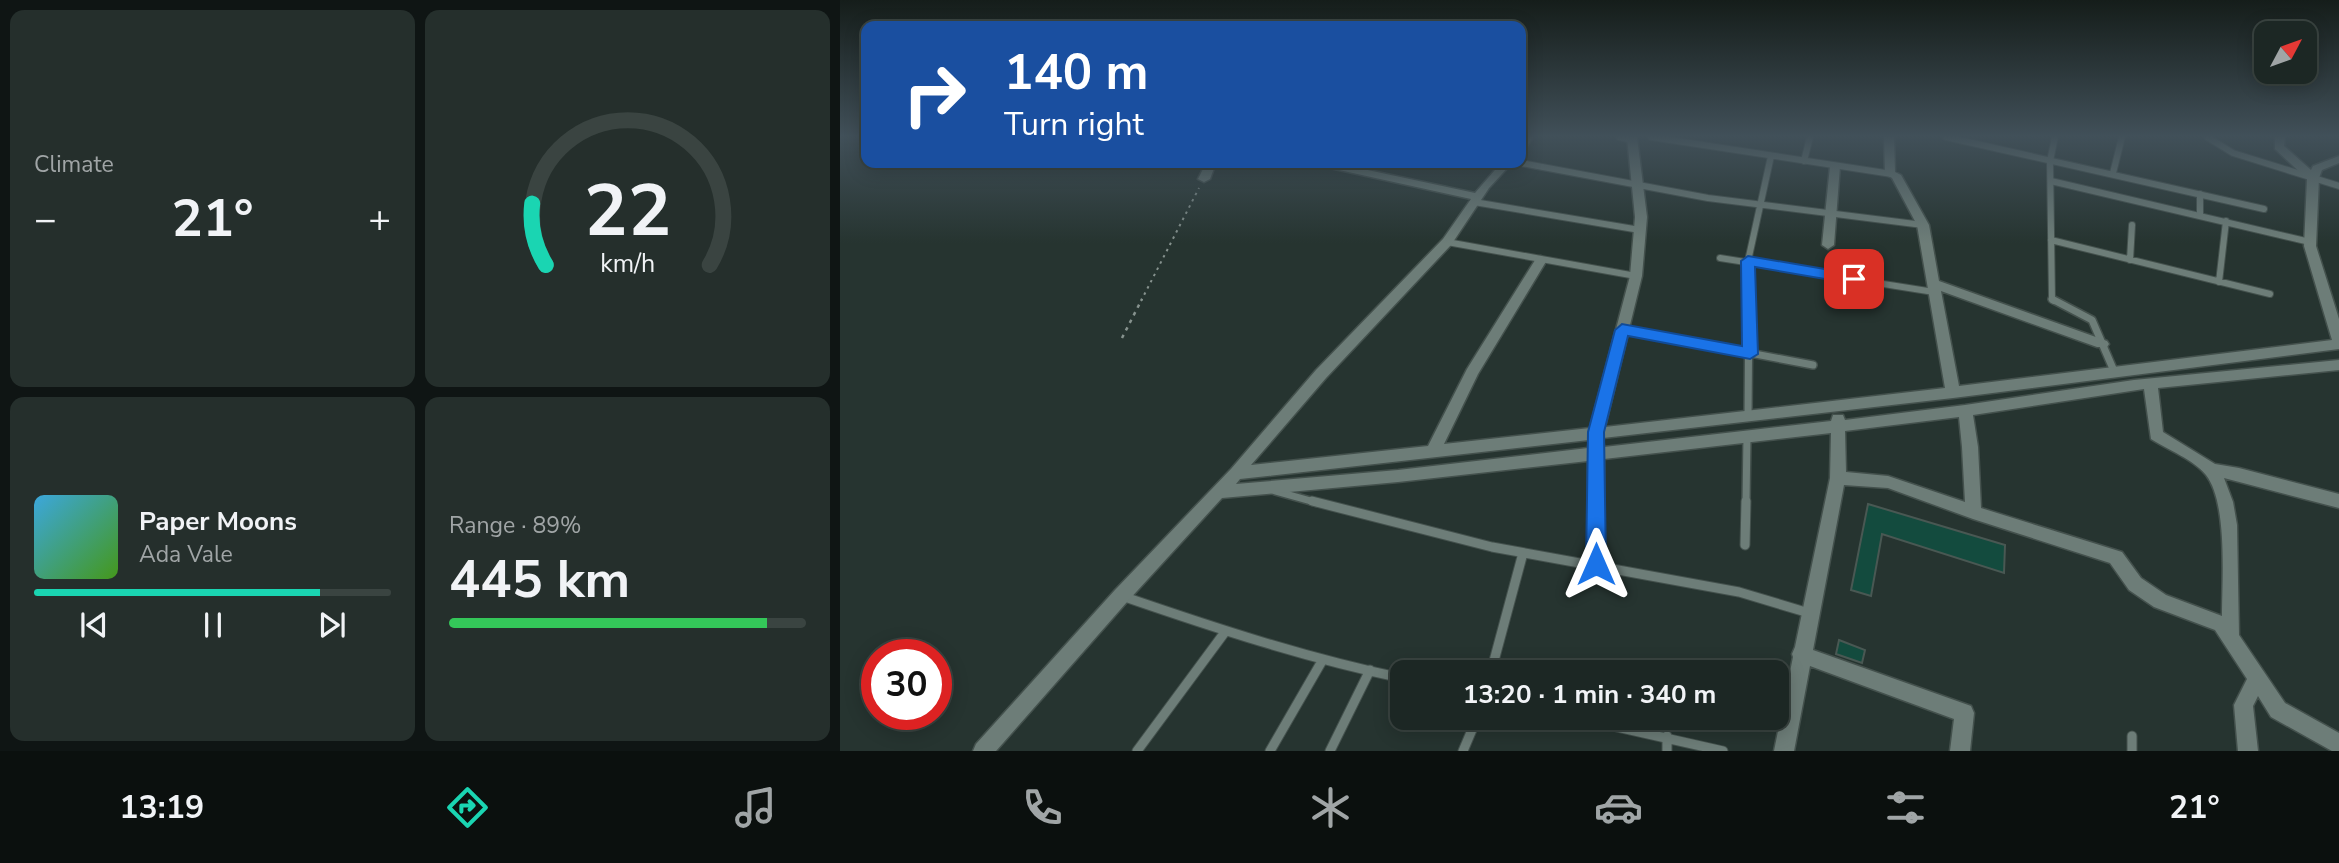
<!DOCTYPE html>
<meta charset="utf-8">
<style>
:root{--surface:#1c2724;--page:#252f2c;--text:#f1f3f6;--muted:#a0a5a6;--line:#3a4441;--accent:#1ad5b2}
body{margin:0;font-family:"Nunito Sans",sans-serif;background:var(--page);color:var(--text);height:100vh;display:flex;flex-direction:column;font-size:26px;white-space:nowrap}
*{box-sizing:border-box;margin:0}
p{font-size:23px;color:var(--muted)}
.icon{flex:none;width:38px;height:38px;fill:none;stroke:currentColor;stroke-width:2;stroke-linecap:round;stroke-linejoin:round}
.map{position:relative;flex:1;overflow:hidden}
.details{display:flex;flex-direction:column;gap:10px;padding:10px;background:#0f1514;width:840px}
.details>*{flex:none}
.banner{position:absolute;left:21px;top:21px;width:665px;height:147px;border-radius:14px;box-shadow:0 4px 18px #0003,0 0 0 2px var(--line);background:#1a4fa0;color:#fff;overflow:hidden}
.needle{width:46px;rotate:49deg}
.tools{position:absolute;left:1414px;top:21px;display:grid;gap:14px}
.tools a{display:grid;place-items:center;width:63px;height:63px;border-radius:14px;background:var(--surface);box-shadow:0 4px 18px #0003,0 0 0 2px var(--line);font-size:35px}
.speed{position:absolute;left:21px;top:639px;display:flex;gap:14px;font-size:35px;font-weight:700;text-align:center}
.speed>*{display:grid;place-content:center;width:91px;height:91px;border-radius:50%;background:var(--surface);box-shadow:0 4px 18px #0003,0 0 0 2px var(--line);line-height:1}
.speed .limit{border:10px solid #d22;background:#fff;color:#111}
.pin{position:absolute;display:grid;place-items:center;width:60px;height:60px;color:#fff;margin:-30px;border-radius:14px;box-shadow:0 4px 10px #0006}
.me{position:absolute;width:77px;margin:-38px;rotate:0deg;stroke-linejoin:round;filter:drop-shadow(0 0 5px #0008)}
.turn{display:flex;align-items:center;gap:24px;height:147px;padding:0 28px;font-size:32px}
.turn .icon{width:91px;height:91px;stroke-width:2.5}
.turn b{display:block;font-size:49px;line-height:60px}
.big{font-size:52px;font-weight:700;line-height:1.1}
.details .tile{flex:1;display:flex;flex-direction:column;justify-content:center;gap:10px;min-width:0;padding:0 24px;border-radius:14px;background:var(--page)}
.details .dial{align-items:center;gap:0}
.dial svg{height:182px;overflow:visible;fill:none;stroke:var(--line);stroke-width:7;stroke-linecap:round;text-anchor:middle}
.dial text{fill:var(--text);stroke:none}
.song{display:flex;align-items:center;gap:21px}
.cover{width:84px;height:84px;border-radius:10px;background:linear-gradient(135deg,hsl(200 70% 55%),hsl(100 70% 35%))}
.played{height:7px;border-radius:4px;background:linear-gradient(90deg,var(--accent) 80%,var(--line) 80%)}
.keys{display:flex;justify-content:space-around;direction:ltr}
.heat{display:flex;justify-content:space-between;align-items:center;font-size:38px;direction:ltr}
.charge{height:10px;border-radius:5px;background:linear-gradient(90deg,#34c759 89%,var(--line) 0)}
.details .tiles{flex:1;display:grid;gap:10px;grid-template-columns:repeat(2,1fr)}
.trip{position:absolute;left:550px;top:660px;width:399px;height:70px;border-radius:14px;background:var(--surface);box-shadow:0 4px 18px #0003,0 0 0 2px var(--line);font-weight:700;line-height:70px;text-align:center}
.menu{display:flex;height:112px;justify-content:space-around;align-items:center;background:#0b100e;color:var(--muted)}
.menu .icon{width:49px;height:49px}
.menu .on{color:var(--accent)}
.menu b{font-size:32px;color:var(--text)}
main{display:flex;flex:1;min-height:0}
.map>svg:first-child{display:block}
</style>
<main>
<section class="details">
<div class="tiles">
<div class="tile"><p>Climate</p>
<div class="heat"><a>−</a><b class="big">21°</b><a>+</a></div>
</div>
<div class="tile dial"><svg viewBox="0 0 100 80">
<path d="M14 69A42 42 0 1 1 86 69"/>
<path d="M14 69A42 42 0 0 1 8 42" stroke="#1ad5b2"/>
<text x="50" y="56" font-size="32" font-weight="700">22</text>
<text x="50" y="72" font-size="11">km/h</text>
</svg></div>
<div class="tile">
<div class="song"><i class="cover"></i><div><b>Paper Moons</b><p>Ada Vale</p></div></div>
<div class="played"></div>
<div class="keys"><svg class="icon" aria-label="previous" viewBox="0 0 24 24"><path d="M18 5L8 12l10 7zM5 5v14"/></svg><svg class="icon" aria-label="pause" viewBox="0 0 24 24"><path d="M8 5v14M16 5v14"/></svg><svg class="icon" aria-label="next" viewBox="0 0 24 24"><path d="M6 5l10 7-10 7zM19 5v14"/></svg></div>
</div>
<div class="tile"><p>Range · 89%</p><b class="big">445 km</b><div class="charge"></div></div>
</div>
</section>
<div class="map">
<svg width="1499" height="751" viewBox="0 0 1499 751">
<rect width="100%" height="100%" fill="#263430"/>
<path fill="#134b3e" stroke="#495853" stroke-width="2" d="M1028,504L1165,545L1164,573L1042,534L1031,596L1011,590Z
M999,640L1025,650L1022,663L996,654Z"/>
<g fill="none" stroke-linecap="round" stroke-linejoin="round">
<g stroke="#44514d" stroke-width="8">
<path id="service-far2" d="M779,137L792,140
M811,137L1052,174
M1106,137L1424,209
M1367,137L1393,153L1499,186
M964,161L970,137
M681,163L868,198L1083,225
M1273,173L1282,137
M1211,181L1470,242
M1360,194V215
M634,202L800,230
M1211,240L1430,294
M607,242L796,276
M880,258L1094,292
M1290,260L1292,225
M1379,282L1386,221
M909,301L908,261L931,156
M1214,301L1212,300L1210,161L1215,137"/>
</g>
<g stroke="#44514d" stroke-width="10">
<path id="service-far1" d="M1212,299L1252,320L1274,371
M782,329L973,365
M908,417L909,299
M435,491L478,503
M906,503L907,436"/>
</g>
<g stroke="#44514d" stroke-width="11">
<path id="service" d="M472,501L652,547L899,592L969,613
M905,545L906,501
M282,596C375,628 466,658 562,678
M651,672L683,553
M737,718L883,751
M827,736V751
M1292,736V751
M297,751L385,632
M430,751L482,661
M490,751L530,670
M623,751L637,718"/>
</g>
<g stroke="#44514d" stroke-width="3">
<path id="minor" d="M683,137H694L685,148L681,149V140Z
M787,137H797L807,217L802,276L765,427L1105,388L1077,225L1052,178L1045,174L1044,137H1054L1055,172L1061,175L1089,225L1099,281L1267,341L1269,344L1267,347H1257L1101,291L1119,386L1492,340L1464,246L1467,179L1435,149V137H1445L1444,146L1471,170L1473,166L1499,156V163L1482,170L1479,178L1476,246L1499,319V349L1113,398L763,438L764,447L991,421L993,415H1003L1005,420L1125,405L1294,380L1499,360V370L1318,388L1323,432L1375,464L1399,468L1499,494V508L1384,478L1393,502L1397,525L1399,635L1445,703L1499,733V751H1492L1431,717L1418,696L1413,706L1418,751H1398L1394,705L1407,679L1375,630L1314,607L1289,590L1270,563L1133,519L1048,488L1004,485L973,650L1131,706L1134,713L1130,751H1110L1114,719L970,666L954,751H934L953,657L952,654L955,647L990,478L991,433L764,459V564L762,569L756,572L750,569L748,564V461L558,482L382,498L287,602L156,751H133L136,744L275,590L391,469L476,370L603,239L631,199L481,166L476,163H495L635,193L661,163H672L649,188L611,245L486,378L411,465L588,446L627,369L697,257L701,256L707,260L638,374L604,444L750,428L790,276L795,217ZM1304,389L1311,439C1328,450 1353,459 1366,475C1388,503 1382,581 1382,616L1326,595L1301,578L1282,552L1141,508L1138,447L1133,415ZM1119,417L1122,447L1125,502L1048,476L1006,472L1005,431ZM749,440L748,448L558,470L396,484L400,479Z
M366,163H376L370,179L364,182L358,179Z
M995,163L1000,166L994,245L988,249L982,245L990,166Z"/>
</g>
<path stroke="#86928e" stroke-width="2" stroke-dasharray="2.5 4.5" stroke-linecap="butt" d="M301,301L359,188"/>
<path stroke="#86928e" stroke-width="2.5" stroke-dasharray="3.5 5" stroke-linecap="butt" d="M282,338L302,299"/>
<use href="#service-far2" stroke="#6d7d78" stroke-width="6"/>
<use href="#service-far1" stroke="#6d7d78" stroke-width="7"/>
<use href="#service" stroke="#6d7d78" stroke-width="9"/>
<use href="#minor" fill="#6d7d78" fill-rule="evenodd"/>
</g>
<linearGradient id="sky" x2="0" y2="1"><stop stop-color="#151d1a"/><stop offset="0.56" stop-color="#415059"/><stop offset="1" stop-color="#415059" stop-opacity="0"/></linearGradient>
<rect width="1499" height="243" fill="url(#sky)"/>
<path fill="#1a73e8" stroke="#114b97" stroke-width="2" d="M908,256L1014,274L1021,279L1014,284L915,267L918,354L910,359L788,336L764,432L766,564L763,570L756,573L749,570L746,564L748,432L775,330L782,324L902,346L901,261Z"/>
</svg>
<div class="tools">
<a><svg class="needle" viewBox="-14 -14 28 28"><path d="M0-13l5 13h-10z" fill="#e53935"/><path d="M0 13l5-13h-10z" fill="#a0a5a6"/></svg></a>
</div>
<div class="speed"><div class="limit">30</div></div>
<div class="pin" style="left:1014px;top:279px;background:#d93025"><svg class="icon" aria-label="arrive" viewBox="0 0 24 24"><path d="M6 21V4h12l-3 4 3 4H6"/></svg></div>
<svg class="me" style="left:756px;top:564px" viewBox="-20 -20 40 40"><path d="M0-17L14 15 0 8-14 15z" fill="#1a73e8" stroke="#fff" stroke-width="4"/></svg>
<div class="trip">13:20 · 1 min · 340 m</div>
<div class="banner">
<div class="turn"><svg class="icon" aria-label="right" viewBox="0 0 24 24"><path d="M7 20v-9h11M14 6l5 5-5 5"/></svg><div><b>140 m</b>Turn right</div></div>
</div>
</div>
</main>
<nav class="menu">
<b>13:19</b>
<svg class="icon on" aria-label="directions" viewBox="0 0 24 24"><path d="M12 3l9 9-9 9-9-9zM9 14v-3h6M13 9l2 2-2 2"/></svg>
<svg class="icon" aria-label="music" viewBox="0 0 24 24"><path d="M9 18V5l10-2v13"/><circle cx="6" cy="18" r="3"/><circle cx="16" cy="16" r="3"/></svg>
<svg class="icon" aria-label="phone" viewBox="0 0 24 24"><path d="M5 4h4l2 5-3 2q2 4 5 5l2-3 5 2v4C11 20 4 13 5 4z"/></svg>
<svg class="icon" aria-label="climate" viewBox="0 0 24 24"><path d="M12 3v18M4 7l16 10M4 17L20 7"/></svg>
<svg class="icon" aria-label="car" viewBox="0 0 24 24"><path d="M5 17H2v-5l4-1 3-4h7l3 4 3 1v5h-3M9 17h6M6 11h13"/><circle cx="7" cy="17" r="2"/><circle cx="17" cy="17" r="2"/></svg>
<svg class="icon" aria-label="filters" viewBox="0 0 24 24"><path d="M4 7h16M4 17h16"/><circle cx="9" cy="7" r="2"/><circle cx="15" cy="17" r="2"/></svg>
<b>21°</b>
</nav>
